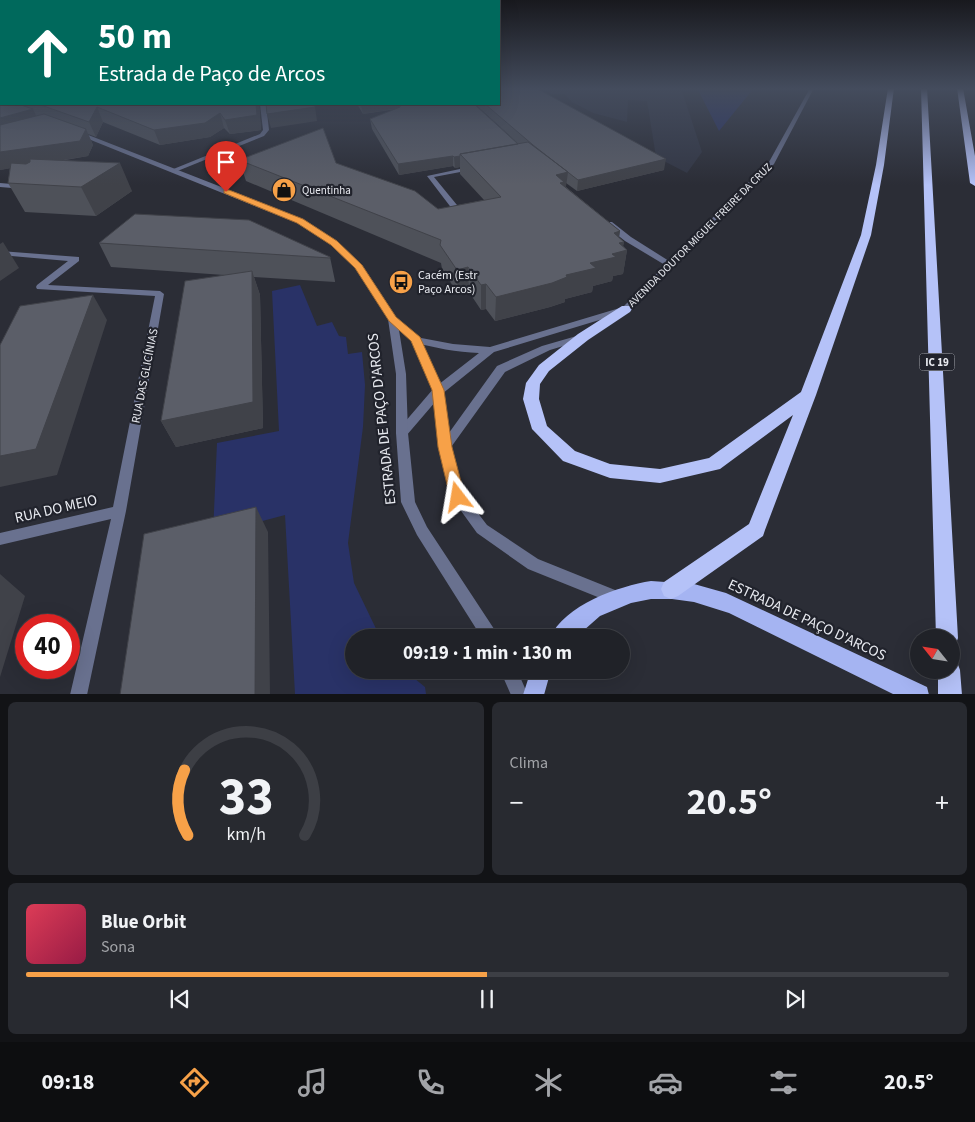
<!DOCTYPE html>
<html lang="pt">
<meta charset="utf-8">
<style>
:root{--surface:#202228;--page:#282a30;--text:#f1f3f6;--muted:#a2a4a8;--line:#3d3f45;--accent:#f7a148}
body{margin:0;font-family:"Source Sans 3",sans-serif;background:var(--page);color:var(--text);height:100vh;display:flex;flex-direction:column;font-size:19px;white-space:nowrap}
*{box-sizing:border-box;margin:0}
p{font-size:16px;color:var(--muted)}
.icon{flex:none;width:28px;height:28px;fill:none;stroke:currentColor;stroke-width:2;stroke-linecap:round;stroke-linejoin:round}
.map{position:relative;height:694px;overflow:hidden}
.panel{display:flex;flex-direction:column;gap:8px;padding:8px;background:#121316;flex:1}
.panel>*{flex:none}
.banner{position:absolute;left:0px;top:0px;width:500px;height:105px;box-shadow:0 5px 20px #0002,0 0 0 1px var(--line);background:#00695c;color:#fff;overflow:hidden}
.needle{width:32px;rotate:300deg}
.controls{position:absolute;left:910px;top:629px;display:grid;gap:10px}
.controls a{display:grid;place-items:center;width:50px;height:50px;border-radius:50%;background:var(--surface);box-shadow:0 5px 20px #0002,0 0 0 1px var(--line);font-size:25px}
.speed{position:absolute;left:15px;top:614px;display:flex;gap:10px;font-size:25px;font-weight:700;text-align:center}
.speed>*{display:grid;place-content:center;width:65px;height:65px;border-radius:50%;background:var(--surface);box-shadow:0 5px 20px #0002,0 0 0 1px var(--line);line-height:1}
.speed .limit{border:8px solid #d22;background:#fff;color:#111}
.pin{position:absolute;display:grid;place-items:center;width:42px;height:42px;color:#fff;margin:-51px -21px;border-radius:50% 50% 50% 0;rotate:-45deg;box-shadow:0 0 5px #0007}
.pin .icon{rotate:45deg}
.me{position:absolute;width:55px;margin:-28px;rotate:346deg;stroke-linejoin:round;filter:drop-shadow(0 0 4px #0008)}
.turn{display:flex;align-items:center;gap:18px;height:105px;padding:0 15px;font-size:22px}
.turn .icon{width:65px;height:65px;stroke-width:2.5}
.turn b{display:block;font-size:35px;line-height:42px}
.big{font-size:38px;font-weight:700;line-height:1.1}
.panel .tile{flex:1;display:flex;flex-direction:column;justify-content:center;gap:8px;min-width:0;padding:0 18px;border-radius:8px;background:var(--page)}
.panel .dial{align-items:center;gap:0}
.dial svg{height:130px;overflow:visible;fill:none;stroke:var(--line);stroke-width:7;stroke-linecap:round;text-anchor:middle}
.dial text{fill:var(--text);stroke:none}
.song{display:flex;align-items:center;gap:15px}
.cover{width:60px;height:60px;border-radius:8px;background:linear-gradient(135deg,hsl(350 70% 55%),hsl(340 70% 35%))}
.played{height:5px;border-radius:2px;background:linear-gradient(90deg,var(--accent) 50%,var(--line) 50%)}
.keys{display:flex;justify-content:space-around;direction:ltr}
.heat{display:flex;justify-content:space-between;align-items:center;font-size:28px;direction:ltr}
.panel .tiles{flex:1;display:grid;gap:8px;grid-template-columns:1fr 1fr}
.tile:last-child{grid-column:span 2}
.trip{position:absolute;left:345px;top:629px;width:285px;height:50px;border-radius:25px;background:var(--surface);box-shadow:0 5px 20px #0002,0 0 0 1px var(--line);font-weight:700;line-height:50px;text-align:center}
.tab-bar{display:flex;height:80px;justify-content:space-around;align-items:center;background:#0d0e10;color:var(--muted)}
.tab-bar .icon{width:35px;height:35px}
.tab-bar .on{color:var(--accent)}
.tab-bar b{font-size:22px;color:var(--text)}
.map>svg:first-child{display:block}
</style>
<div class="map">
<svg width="975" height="695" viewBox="0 0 975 695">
<rect width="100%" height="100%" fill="#2b2d36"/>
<path fill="#323644" d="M545,88H681L702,152L687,173L656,157L647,101L628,100L627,122L593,113L572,102L565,94H550Z"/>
<path fill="#293267" d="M697,88H754L719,131Z
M300,285L317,326L332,322L339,336L346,337L348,354L362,352L365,385L363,427L348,543L354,583L380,637L354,638V670H404L425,687L426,694H295L285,515L213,534L217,443L279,431L272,291Z"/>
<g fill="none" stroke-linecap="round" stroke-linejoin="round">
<path fill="#69718f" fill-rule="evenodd" d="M810,88H814L774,164L629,311L494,352L442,394L406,436L402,438L398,436L396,433L398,430L434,388L479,353C457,352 434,348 413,342L411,340L413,338L416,337L453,344L490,347L623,307L665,265L625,241L606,226V222H612L631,237L669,261L769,162Z
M260,104H266L269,130L264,136L175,172H171V170L260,134L263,130Z
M474,166L477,168L476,169L434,177L466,216L465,218H459L427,176Z
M0,183L24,185L27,187L24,189L0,187Z
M0,251L79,257V261L48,285L160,291L164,294L126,511L87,695H70L111,519L0,545V533L113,507L155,296L37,289L36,287L37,285L68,261L0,255Z
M580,335L583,336L585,338L583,340L550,350L505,372L449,450L445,452L441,450L439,447L441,444L497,366L542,346Z"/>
<path fill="#69718f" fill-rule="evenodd" d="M78,131L303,219L337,241L362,265L396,317L421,340L443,391L451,447L464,495L487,525L538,559L620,592L623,597L620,602L615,604L528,569L477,533L451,497L439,447L433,391L412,341L399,330L406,374L408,433L415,502L427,527L500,638H482L417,535L401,502L396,433V374L388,319L356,269L331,245L297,223L76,134V132Z
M500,670H517L528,695H511Z"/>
<path fill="#a5b4f2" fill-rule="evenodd" d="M651,581L694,584L726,593L927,687L929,695H895L729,613L694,602L672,599H651L631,603L600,616L575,638H550C564,605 619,586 651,581Z
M531,670H551L544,695H523Z"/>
<path fill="#b5c2f8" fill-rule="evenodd" d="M888,88H894L884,165L871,235L816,395L765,530L763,536L678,596L671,599L664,596L661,589L664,582L749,524L793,415L720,469L660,483L610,478L563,461L532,429L523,399L526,383L539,365L578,334L622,306H630L632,309L630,312L588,340L549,371L540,384L539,399L547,426L575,451L610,464L660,469L709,458L801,392L861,235L876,165Z
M921,88H927L958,638L955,646L951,647V638H936Z
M957,88H963L975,156V186L970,183Z
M951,660L957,662L960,670L962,695H938V670H951Z"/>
</g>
<path fill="#4e5159" d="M0,88H1V104H259L261,130L230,134L224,128L210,137L160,145L103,122L96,137L88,134L93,145L88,156L60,161L132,191L96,216L25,212L8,183L10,168L0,170Z
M357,104H474L519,144L475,104H499L664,170L577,191L566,183V187L620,231L619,238L624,242L623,246L627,250L623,274L613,276L612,281L593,286L592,292L565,299V302L550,307L495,321L486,309L481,310L469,292L458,294L442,269L441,263L246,181L239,160L336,163L438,209L484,200L460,174V167L455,168L453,166L399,175L372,129L370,119L397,109L363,114Z
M99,243L330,257L335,281V282L254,277L260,295L263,428L176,447L161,421L224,275L111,267Z"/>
<path fill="#404249" d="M256,104H259L261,130L230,134L225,120Z
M367,104H399V108L363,114L361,105Z
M97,107L103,122L96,137L89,122Z
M315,107L317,121L271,128L267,114Z
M33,109L40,124L0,135V118Z
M220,113L224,128L210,137L160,145L154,130Z
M86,129L93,145L88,156L0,170V152Z
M453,156V166L399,175L398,164Z
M460,156V167L455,168L454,157Z
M666,159L664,170L577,191L578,180Z
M120,163L132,191L96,216L81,187Z
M568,172L565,194L556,175Z
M620,231L616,253L619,243L624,242L622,251L627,250L623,274L613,276L612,281L593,286L592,292L565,299V302L550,307L495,321L496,297L566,275L614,233Z
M3,242L19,268L0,281V244Z
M468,267L469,292L458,294L457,270Z
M252,271L260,295L263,428L176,447L161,421Z
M486,284V309L481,310V285Z
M93,295L107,320L57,475L0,487V456Z
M256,507L268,532L270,695H255Z
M0,574L25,596L0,677Z"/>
<path fill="#5b5e68" stroke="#404249" d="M499,88H536L666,159L578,180L533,145L485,104H499Z
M0,97L1,98V104H18L33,109L0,118Z
M38,104H256L257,115L225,120L220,113L205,123L154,130L97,107L89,122Z
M266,104H314L315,107L267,114Z
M400,104H474L518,144L460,154V156L454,157L453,156L398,164L370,119L400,107Z
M44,114L86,129L80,141L0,152V125Z
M323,128L336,163L415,191L438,209L501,197L460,154L528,142L568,172L556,175L564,182L560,183L620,231L614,233L624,242L619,243L627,250L612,254L616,257L590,263L596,268L566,275L567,277L552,283L496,297L486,284L481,285L468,267L457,270L440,245L441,240L239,160Z
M30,159L120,163L81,187L8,183L11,163L26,164L30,162Z
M135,214L249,220L330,257V258L99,243Z
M252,271L253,402L161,421L185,281Z
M93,295L36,449L0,456V345L20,306Z
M256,507L255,695H120L144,534Z"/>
<linearGradient id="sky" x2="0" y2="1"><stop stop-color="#18191e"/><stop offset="0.48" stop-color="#444c5d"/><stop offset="1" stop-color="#444c5d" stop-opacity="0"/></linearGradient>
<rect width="975" height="185" fill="url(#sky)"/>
<path fill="#f7a148" stroke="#a1692f" d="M224,190H229L303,219L337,241L362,265L396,317L420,337L444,390L452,447L465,497L463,501L458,503L452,501L450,497L438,447L432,390L411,341L389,321L355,268L331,245L297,223L224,193Z"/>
<defs>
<g id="shop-disc" transform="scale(1.25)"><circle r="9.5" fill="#f7a148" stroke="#21232c"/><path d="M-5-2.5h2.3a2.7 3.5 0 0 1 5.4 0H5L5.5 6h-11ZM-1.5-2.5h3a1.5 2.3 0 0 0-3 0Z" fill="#111"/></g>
<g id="bus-disc" transform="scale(1.25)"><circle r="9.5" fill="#f7a148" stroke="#21232c"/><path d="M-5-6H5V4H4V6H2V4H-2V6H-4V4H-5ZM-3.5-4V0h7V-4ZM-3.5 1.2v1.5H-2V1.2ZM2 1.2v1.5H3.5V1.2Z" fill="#111"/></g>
</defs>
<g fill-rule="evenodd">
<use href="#shop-disc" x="284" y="190"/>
<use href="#bus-disc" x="401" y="282"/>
</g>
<g text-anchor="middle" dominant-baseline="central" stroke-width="4.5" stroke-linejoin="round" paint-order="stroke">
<g font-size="11" fill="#e8eaf0" stroke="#21232c" text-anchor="start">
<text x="302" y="190">Quentinha</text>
</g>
<g font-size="11" fill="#e8eaf0" stroke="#21232c">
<text transform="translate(700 235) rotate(-45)">AVENIDA DOUTOR MIGUEL FREIRE DA CRUZ</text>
</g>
<rect fill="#21232c" stroke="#acaeb5" stroke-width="1" x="919.5" y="353.5" width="35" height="17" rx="4"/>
<g font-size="11" font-weight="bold" fill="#e8eaf0">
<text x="937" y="362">IC 19</text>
</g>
<g font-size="12" fill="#e8eaf0" stroke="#21232c" text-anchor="start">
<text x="418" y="275">Cacém (Estr<tspan x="418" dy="14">Paço Arcos)</tspan></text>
</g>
<g font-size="12" fill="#e8eaf0" stroke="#21232c">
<text transform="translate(145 376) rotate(-79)">RUA DAS GLICÍNIAS</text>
</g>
<g font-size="15" fill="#e8eaf0" stroke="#21232c">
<text transform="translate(382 419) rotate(-96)">ESTRADA DE PAÇO D'ARCOS</text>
<text transform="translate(56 509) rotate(-13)">RUA DO MEIO</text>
<text transform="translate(807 620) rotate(25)">ESTRADA DE PAÇO D'ARCOS</text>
</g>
</g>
</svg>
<div class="controls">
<a><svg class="needle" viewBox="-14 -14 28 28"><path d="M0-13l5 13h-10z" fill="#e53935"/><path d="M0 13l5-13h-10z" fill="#a2a4a8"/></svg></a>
</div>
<div class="speed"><div class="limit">40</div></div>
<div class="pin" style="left:226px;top:192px;background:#d93025"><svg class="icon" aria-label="arrive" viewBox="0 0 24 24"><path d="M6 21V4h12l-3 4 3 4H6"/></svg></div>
<svg class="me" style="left:458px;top:497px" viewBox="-20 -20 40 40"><path d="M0-17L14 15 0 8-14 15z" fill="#f7a148" stroke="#fff" stroke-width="4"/></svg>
<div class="trip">09:19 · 1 min · 130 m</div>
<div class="banner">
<div class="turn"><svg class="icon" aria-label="ahead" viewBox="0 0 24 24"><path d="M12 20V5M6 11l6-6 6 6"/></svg><div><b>50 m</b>Estrada de Paço de Arcos</div></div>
</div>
</div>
<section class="panel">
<div class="tiles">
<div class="tile dial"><svg viewBox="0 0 100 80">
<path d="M14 69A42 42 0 1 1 86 69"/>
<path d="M14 69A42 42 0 0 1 12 29" stroke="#f7a148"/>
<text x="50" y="56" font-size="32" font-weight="700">33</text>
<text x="50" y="72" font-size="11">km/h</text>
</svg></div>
<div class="tile"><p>Clima</p>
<div class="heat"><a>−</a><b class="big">20.5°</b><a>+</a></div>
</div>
<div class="tile">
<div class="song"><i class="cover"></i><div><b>Blue Orbit</b><p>Sona</p></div></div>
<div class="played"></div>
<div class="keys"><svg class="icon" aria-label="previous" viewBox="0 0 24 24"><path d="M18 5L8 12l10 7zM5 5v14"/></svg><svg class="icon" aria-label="pause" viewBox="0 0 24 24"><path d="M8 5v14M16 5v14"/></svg><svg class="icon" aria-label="next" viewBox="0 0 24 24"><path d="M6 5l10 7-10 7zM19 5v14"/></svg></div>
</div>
</div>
</section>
<nav class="tab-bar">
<b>09:18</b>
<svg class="icon on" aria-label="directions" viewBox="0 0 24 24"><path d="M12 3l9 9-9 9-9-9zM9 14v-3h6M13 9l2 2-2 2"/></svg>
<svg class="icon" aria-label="music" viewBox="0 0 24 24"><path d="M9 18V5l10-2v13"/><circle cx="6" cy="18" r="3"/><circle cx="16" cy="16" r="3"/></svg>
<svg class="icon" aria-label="phone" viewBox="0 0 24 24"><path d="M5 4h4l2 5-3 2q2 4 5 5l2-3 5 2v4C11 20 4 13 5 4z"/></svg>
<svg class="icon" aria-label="climate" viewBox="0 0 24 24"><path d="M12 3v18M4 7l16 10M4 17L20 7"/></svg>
<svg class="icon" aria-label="car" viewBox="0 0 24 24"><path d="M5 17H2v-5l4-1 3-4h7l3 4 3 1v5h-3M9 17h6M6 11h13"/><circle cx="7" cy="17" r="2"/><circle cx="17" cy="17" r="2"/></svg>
<svg class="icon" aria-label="filters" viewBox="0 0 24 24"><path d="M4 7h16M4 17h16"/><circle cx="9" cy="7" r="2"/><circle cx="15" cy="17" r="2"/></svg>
<b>20.5°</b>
</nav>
